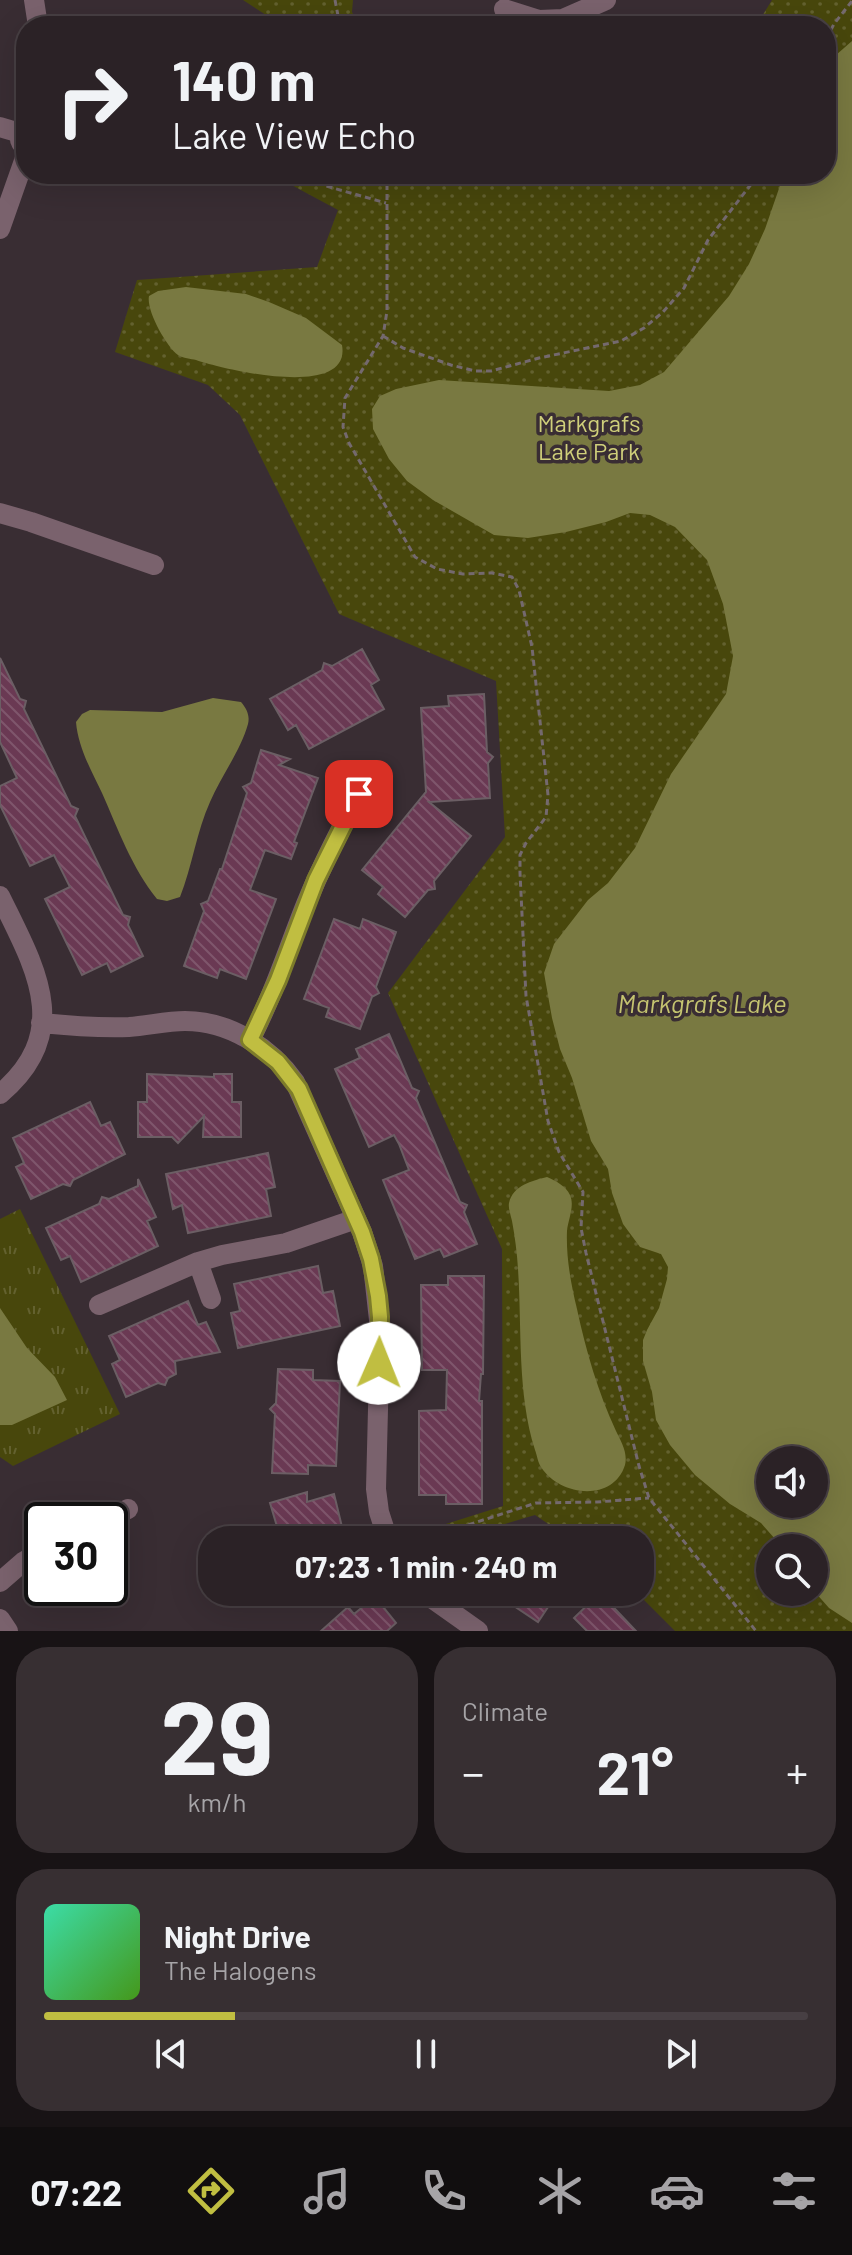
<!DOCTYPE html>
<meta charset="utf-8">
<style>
:root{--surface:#2b2226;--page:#372f32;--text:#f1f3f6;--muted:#a6a4a7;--line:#473f43;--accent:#c0be41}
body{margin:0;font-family:Barlow,sans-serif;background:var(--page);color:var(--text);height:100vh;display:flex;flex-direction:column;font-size:30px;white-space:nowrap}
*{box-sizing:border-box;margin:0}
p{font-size:26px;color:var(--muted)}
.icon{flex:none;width:44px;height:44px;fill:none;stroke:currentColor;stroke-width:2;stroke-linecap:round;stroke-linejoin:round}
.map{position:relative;height:1631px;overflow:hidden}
.panel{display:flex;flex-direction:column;gap:16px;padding:16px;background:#181315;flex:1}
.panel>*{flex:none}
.guide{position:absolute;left:16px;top:16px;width:820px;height:168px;border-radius:32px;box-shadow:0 8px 32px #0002,0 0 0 2px var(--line);background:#2b2226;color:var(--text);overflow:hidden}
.fabs{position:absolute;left:756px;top:1446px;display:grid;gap:16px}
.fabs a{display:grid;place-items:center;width:72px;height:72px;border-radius:50%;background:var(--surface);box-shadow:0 8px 32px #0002,0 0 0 2px var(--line);font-size:40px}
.speed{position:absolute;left:24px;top:1502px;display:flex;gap:16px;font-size:40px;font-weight:700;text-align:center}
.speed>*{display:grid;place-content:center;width:104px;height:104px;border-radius:50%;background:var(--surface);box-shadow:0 8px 32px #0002,0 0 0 2px var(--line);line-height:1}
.speed .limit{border:4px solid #111;border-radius:12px;background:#fff;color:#111}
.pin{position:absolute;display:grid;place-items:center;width:68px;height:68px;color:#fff;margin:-34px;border-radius:16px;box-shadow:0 4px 12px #0006}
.me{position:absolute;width:88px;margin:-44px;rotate:1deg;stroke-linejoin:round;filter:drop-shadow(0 0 6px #0008)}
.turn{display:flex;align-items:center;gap:28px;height:168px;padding:0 24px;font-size:36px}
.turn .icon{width:104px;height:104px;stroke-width:2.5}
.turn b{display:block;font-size:56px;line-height:68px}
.big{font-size:60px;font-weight:700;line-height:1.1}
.panel .tile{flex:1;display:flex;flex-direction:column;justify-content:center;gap:12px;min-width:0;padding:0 28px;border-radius:32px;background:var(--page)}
.panel .dial{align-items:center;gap:0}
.dial b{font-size:104px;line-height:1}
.song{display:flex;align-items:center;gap:24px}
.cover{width:96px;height:96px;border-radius:12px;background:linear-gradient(135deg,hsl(160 70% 55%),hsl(100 70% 35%))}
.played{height:8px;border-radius:4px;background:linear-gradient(90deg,var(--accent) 25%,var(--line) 25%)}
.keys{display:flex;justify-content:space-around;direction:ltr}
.heat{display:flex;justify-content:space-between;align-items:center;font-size:44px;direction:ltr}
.panel .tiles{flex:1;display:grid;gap:16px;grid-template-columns:1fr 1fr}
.tile:last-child{grid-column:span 2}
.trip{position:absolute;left:198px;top:1526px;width:456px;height:80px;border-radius:32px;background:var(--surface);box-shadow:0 8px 32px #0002,0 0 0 2px var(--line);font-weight:700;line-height:80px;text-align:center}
.menu{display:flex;height:128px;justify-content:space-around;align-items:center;background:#110e0f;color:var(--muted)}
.menu .icon{width:56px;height:56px}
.menu .active{color:var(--accent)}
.menu b{font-size:36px;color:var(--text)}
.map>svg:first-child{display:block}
</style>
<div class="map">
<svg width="852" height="1631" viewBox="0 0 852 1631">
<defs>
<pattern id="grass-tufts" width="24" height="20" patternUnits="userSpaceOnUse" patternTransform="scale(2)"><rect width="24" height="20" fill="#48470c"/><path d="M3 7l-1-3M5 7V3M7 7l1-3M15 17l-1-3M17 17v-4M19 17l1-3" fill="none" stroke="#63612f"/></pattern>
<pattern id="park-dots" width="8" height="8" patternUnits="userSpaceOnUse" patternTransform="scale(2)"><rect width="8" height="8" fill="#48470c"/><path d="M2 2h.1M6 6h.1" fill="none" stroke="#63612f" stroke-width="1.8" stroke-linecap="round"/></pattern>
<pattern id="building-back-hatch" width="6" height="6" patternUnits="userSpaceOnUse" patternTransform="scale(2)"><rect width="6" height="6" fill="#6a3953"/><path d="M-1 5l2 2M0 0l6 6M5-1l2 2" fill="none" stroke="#7f566c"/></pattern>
</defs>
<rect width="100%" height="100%" fill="#392d33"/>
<path fill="url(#grass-tufts)" d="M20,1209L120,1414L13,1466L0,1457V1219Z"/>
<path fill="url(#park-dots)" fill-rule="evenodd" d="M243,0H353L352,12L359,26H283Z
M772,0H852V1631H675L636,1592H640V1540H572L535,1515L451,1540H395L503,1506L502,1249L388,993L505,837L496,681L339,614L240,415L208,385L115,352L137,280L317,267L338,210L271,174H826V26H756ZM770,1460H814V1504H770ZM770,1548H814V1592H770Z"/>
<path fill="#797941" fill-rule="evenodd" d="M852,41V1623L829,1608L814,1591V1548H783L761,1523L730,1504L695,1475L670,1445L656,1420L652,1392L643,1361V1340L647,1330L659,1308L667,1279L668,1267L661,1254L640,1247L623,1224L612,1193L608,1169L591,1141L572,1078L560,1049L552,1018L544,973L554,944L588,900L608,883L635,848L671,774L726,694L733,656L723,604L707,560L675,527L650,515L630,513L606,522L566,532L528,538L494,535L433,500L407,481L389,459L373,429L372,409L380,396L396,389L439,380L609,391L640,385L664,372L729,296L749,264L765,229L784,174H826V69L836,55ZM770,1460H814V1504H770Z
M186,287L246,294L269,302L306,318L342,345C352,401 222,369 196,360C191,359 183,358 178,355C166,346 146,310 149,296L158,291Z
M213,698L241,702C247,709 250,716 248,724C240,752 221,776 210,802C197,830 192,867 180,897L167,901L157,899C132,868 118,829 102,793C91,770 78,747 76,722L82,714L90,710L162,712Z
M547,1177C556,1181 566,1186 570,1195C575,1206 568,1220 567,1231C566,1258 571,1284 577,1309C586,1351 598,1392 616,1431C621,1441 628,1453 625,1465C613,1503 559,1496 541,1467C538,1463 537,1455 535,1450C517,1393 522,1329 518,1269C517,1253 515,1237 512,1221C511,1216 508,1208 509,1203C513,1185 532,1181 547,1177Z
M0,1308L27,1348L55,1377L67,1400L12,1425H0Z"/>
<path fill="url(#building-back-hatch)" stroke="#6b5e64" stroke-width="2" d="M362,649L379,680L371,685L384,709L309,749L296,725L288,730L270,699L322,670L324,663L332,666Z
M0,658L20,699L26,701L24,709L71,806L78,809L75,816L123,915L130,917L128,925L143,956L111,972L107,963L82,975L45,899L70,887L54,855L30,866L0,805V786L17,778L0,742Z
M484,694L487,752L493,757L488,763L490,798L429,802L471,836L434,881L435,889L428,890L405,917L378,894L383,887L362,870L426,792L421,708L449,706L448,696Z
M261,750L290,759L279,765L318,778L294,842L297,843L291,859L265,850L250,890L276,899L246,979L220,969L217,978L184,966L204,911L201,904L208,901L220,869H222L247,793L243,787L251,783Z
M334,919L360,929L363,919L396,932L376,987L379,993L372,997L360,1029L326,1017L329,1008L304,999Z
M389,1034L412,1088L419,1091L416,1098L460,1202L467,1205L464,1212L477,1244L444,1257L440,1249L415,1259L383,1180L409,1170L399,1144L394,1135L369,1147L335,1069L360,1058L356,1049Z
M147,1074L214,1077V1074H232V1102H241V1137H203L204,1116L178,1143L172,1137H138V1102H147Z
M90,1102L101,1126L110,1122L125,1154L73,1180L70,1186L63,1184L31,1199L16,1167L24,1163L13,1138Z
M268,1153L275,1187L266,1189L271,1216L188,1233L182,1205L173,1209L166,1174Z
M138,1179L156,1217L147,1221L158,1246L81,1282L70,1256L61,1260L46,1228L99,1204L102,1197L109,1199L138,1186Z
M318,1266L323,1293L333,1291L340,1326L238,1348L231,1313L240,1311L234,1284Z
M448,1276H484L483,1374H481L479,1401H482V1504H446V1495H419V1411L446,1410L447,1370H422L421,1285H448Z
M188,1301L198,1325L206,1322L220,1352L175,1361L176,1374L168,1378L165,1385L158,1383L126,1397L112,1364L120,1360L109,1336Z
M278,1369L313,1370V1380L340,1381L336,1466L308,1465V1474L272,1473L275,1414L270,1409L276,1403Z
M307,1492V1502L334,1494L342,1527L317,1534L319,1540H281L270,1503Z
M493,1592H558L538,1622Z
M600,1593L636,1631H587L574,1618Z
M375,1597L396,1623L387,1631H321L348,1607L354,1614Z"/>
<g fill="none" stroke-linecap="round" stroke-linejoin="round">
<path stroke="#74696e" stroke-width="3" stroke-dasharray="6 4" stroke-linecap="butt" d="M335,0L340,26
M826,39L834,24L852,1
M299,174L326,186L386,203
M387,174V311L383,336L345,398L343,427L349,443L415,557L437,569L463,574L492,573L512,577L519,590L532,647L548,795L546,817L526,843L520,855V873L526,996L548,1121L559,1152L583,1192L581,1228L586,1253L639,1466L649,1498L756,1631
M383,336L403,348L451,365L475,371H491L539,358L621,341L644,328L663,312L684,288L708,240L759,174
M421,1540L536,1503L597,1502L649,1498"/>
<path stroke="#7a626d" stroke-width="20" d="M34,0L38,26
M504,9L539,20L563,19L606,0
M26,126C17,132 18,142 26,148
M0,127L20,133
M0,229L26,155
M0,513L31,522L154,565
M0,896C34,966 75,1031 0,1094
M41,1023C71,1026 99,1028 129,1027C147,1026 166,1021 185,1021C229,1021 270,1047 295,1082L362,1232L373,1266L380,1329L376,1489L379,1512L388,1540
M250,1040C273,996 288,949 306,904C324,860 346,818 369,777
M198,1262L211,1299
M99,1305L198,1262L222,1255L286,1243L356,1219
M105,1520L128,1509
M0,1582L23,1562L42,1551
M423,1592L478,1631
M0,1619L8,1631"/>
</g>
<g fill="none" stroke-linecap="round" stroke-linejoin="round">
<g stroke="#7d7c2a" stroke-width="20">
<path id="route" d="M359,794L316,880L278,980L250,1040L278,1062L299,1089L362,1232L371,1259L378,1296L380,1317L379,1363"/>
</g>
<use href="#route" stroke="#c0be41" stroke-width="14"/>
</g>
<g text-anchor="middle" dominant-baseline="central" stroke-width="7" stroke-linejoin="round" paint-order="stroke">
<g font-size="24" fill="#cfcf7a" stroke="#392d33">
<text x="589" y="422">Markgrafs<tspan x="589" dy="28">Lake Park</tspan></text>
</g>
<g font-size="26" font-style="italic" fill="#c5c470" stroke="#392d33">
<text x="702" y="1002">Markgrafs Lake</text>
</g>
</g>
</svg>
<div class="fabs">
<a><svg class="icon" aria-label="sound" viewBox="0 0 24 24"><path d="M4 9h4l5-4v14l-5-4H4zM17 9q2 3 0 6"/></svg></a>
<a><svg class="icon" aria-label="search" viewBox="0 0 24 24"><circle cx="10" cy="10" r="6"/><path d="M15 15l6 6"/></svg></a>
</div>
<div class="speed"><div class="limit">30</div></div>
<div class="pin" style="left:359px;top:794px;background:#d93025"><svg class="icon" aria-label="arrive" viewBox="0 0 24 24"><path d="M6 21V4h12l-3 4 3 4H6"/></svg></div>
<svg class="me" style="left:379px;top:1363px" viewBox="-20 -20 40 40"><circle r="19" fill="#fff"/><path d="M0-13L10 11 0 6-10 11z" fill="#c0be41"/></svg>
<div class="trip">07:23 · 1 min · 240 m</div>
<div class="guide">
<div class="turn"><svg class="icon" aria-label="right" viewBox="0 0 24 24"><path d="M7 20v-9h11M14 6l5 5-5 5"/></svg><div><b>140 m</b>Lake View Echo</div></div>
</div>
</div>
<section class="panel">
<div class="tiles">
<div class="tile dial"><b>29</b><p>km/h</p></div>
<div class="tile"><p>Climate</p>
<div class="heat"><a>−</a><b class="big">21°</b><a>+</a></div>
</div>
<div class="tile">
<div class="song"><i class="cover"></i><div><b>Night Drive</b><p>The Halogens</p></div></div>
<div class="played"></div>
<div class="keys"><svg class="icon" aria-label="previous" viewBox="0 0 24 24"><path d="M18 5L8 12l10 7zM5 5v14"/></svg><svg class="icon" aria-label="pause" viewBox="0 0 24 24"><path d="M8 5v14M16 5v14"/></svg><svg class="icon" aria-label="next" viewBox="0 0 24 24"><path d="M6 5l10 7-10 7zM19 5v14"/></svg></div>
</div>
</div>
</section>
<nav class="menu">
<b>07:22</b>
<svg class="icon active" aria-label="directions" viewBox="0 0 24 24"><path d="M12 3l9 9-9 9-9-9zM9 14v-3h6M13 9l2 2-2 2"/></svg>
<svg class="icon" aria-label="music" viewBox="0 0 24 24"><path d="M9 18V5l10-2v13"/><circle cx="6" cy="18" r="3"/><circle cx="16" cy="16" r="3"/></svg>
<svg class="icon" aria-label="phone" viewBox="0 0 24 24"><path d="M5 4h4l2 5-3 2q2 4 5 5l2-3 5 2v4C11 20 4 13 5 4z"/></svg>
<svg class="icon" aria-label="climate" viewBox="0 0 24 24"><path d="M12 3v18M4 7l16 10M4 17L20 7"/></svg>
<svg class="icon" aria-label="car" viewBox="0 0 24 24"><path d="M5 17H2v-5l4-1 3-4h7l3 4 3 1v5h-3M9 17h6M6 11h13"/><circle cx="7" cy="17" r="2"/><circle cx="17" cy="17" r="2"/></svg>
<svg class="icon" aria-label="filters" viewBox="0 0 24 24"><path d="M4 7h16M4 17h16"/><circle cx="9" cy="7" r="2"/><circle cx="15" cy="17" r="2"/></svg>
</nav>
